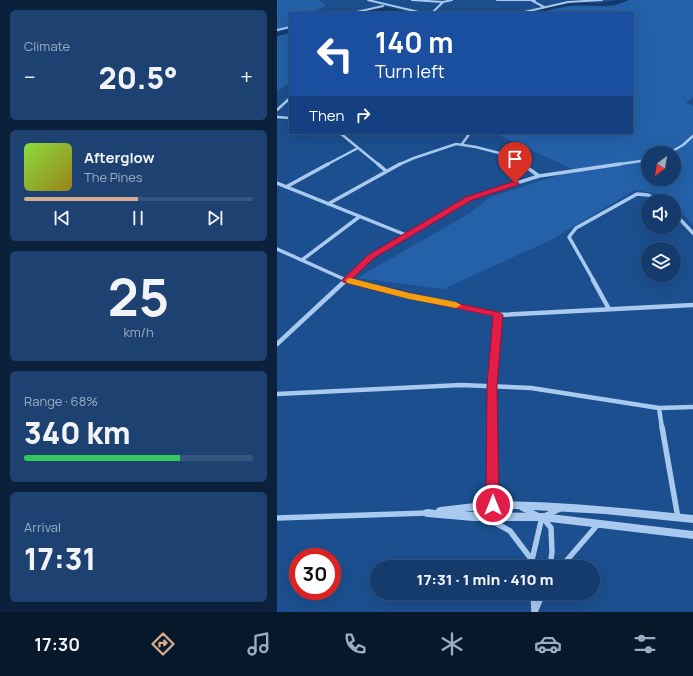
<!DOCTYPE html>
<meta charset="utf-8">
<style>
:root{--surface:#143b6b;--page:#1d4271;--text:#f1f3f6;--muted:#9dadc1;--line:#33557e;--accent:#d6ab8b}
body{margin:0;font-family:Manrope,sans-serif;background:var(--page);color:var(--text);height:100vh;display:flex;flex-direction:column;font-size:15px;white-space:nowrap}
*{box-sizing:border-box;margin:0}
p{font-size:13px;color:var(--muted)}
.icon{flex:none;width:22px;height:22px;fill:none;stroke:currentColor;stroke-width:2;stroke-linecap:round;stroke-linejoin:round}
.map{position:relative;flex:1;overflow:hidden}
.drawer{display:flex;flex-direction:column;gap:10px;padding:10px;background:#0b203b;width:277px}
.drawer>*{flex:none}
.banner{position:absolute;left:12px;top:12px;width:344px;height:122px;border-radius:0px;box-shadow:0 4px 16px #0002,0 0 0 1px var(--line);background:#1a4fa0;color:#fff;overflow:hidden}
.needle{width:26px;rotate:211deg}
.fabs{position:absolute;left:364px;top:146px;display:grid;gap:8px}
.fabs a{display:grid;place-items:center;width:40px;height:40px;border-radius:50%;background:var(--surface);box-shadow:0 4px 16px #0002,0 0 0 1px var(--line);font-size:20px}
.speed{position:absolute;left:12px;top:548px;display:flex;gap:8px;font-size:20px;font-weight:700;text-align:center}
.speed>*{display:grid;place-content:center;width:52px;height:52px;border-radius:50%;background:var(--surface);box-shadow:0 4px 16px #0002,0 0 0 1px var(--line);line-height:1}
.speed .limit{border:6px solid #d22;background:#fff;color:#111}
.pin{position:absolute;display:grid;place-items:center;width:34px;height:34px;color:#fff;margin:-41px -17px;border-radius:50% 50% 50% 0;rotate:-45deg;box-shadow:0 0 4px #0007}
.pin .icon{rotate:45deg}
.me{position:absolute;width:44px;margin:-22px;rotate:0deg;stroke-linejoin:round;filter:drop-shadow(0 0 3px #0008)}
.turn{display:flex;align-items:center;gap:14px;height:84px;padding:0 20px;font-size:18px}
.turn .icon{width:52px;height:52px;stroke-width:2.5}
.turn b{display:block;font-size:28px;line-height:34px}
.then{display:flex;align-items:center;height:38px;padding:0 20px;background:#0003;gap:8px;font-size:15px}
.big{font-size:30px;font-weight:800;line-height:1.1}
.drawer .tile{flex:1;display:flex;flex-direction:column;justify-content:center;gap:6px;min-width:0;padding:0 14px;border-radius:6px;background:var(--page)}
.drawer .dial{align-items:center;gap:0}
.dial b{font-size:52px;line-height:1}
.song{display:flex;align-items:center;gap:12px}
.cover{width:48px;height:48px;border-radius:6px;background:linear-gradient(135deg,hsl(90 70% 55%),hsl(50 70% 35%))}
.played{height:4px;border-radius:2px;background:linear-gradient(90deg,var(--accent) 50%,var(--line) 50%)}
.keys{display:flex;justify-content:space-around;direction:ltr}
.heat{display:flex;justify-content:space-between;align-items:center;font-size:22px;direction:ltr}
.charge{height:6px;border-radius:3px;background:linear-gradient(90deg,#34c759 68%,var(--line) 0)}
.trip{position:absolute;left:93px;top:560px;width:230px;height:40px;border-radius:20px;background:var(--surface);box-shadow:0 4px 16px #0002,0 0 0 1px var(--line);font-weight:800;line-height:40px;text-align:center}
.tab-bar{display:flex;height:64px;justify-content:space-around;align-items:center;background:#08182b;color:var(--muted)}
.tab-bar .icon{width:28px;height:28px}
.tab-bar .active{color:var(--accent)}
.tab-bar b{font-size:18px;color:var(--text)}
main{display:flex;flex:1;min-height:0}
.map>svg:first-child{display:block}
</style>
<main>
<section class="drawer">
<div class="tile"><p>Climate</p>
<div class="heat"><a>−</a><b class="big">20.5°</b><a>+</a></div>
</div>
<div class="tile">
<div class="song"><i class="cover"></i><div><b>Afterglow</b><p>The Pines</p></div></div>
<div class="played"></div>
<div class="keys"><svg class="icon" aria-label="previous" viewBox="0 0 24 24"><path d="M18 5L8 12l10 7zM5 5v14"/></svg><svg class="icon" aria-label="pause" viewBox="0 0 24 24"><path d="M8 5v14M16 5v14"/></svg><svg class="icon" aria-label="next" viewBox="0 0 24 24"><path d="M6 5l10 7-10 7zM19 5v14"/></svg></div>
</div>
<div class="tile dial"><b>25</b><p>km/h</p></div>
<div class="tile"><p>Range · 68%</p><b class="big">340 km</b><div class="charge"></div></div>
<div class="tile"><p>Arrival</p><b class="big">17:31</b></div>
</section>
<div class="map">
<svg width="416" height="612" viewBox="0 0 416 612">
<rect width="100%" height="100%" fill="#1b4f8f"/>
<path fill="#2461a8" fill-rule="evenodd" d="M0,0H42L49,6L32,13H13V82L0,92Z
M354,0H416V97L409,103L416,106V225L397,205V201H393L387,195L358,190L276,239L166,289L80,278L193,213L213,197L298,170L217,133H355V13H261L288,5L331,6ZM371,153H397V179H371Z"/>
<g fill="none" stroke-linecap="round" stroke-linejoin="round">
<path fill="#123a6d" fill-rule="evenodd" d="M340,0H351C335,10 310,4 292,6C278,8 265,13 251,13L282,4L299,2L323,3Z
M109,7L136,13L109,11L80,13Z
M13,29V33L0,36V32Z"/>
<path stroke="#a9c9ee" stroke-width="2" d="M91,0L146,13
M135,0L166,2L155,13
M220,0H258
M254,0L267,7
M166,2L175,0
M75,13L106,6
M243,13L291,2L325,0
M0,30L13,27"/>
<path stroke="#a9c9ee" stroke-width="2.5" d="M0,110L13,98
M0,117L13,118
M63,133L102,165
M185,144L193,133
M392,153L406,145L416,136
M49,165L81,148
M121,165L137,158L179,144L199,147L226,154L246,165
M336,165L371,160"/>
<path stroke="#a9c9ee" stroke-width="3.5" d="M101,164L109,171
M245,164L262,176
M0,183L129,235
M9,187L51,164
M51,204L123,164
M397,213L416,233
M0,249L69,280L68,281
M25,260L82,217
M69,280L74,281
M69,280L94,257L192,198L262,176L343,164
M317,281L292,237L299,228L360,194L371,195L384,201"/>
<path stroke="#a9c9ee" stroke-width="4.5" d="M70,280L132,296L221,315L416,305
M316,280L332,309
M0,344L69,280
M0,394L184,385L254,388L382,408L416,407
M382,408L385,428
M215,428V386L221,315"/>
<path stroke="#a9c9ee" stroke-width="5.5" d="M215,427V505
M385,427L401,518
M245,508L260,515
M0,518L150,513
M210,518L233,531L255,560
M266,518L274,528L275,552L273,567
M255,567V560L265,517L283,509
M284,567L322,523
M256,593L257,611
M258,612L266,593"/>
<path fill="#a9c9ee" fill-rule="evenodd" d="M215,501C282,501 349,508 416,515V523L328,514L238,509H215L187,512L265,513L416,531V539L265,521H196L150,517L147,516L145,513L147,510L150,509L159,510L160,508L163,507Z"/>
</g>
<path fill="#e11d48" stroke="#92132f" d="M238,181L242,183L241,185L195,200L97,258L75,279L122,291L221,312L226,315L220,386L222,505L220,509L216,510L211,509L209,505L210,386L216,316L121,296L66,282L65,280L91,255L189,197Z"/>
<path fill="#f59e0b" d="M73,278L132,293L179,302L184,305L179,308L132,299L70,283L69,281L70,279Z"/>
</svg>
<div class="fabs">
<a><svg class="needle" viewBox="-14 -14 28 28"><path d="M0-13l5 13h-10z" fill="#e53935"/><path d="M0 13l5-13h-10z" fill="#9dadc1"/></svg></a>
<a><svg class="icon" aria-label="sound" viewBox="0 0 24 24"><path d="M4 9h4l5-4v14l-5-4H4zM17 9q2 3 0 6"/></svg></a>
<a><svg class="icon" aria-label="layers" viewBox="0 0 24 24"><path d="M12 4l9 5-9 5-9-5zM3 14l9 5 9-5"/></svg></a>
</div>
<div class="speed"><div class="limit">30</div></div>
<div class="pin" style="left:238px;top:183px;background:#d93025"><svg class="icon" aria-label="arrive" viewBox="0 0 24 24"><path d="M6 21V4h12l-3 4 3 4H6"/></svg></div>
<svg class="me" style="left:216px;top:505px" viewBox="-20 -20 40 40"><circle r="17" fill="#e11d48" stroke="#fff" stroke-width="3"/><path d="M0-11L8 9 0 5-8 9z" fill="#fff"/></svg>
<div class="trip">17:31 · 1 min · 410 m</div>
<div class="banner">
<div class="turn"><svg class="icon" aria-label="left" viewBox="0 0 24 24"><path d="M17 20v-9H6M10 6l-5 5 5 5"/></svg><div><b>140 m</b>Turn left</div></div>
<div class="then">Then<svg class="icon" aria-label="right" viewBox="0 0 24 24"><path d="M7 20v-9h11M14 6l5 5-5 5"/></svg></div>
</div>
</div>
</main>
<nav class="tab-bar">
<b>17:30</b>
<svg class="icon active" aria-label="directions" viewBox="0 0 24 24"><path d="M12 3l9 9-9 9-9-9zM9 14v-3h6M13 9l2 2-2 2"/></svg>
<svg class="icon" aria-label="music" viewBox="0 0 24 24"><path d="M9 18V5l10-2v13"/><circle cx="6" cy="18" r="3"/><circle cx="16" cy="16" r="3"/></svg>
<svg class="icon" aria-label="phone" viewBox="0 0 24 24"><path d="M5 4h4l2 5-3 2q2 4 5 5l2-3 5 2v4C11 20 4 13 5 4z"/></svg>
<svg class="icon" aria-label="climate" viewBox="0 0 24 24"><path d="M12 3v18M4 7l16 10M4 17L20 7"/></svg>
<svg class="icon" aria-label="car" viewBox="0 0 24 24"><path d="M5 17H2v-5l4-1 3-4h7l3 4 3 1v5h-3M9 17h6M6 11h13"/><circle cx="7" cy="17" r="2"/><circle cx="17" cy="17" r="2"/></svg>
<svg class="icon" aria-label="filters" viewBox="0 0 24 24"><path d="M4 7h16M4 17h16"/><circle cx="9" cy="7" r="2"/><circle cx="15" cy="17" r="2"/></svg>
</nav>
